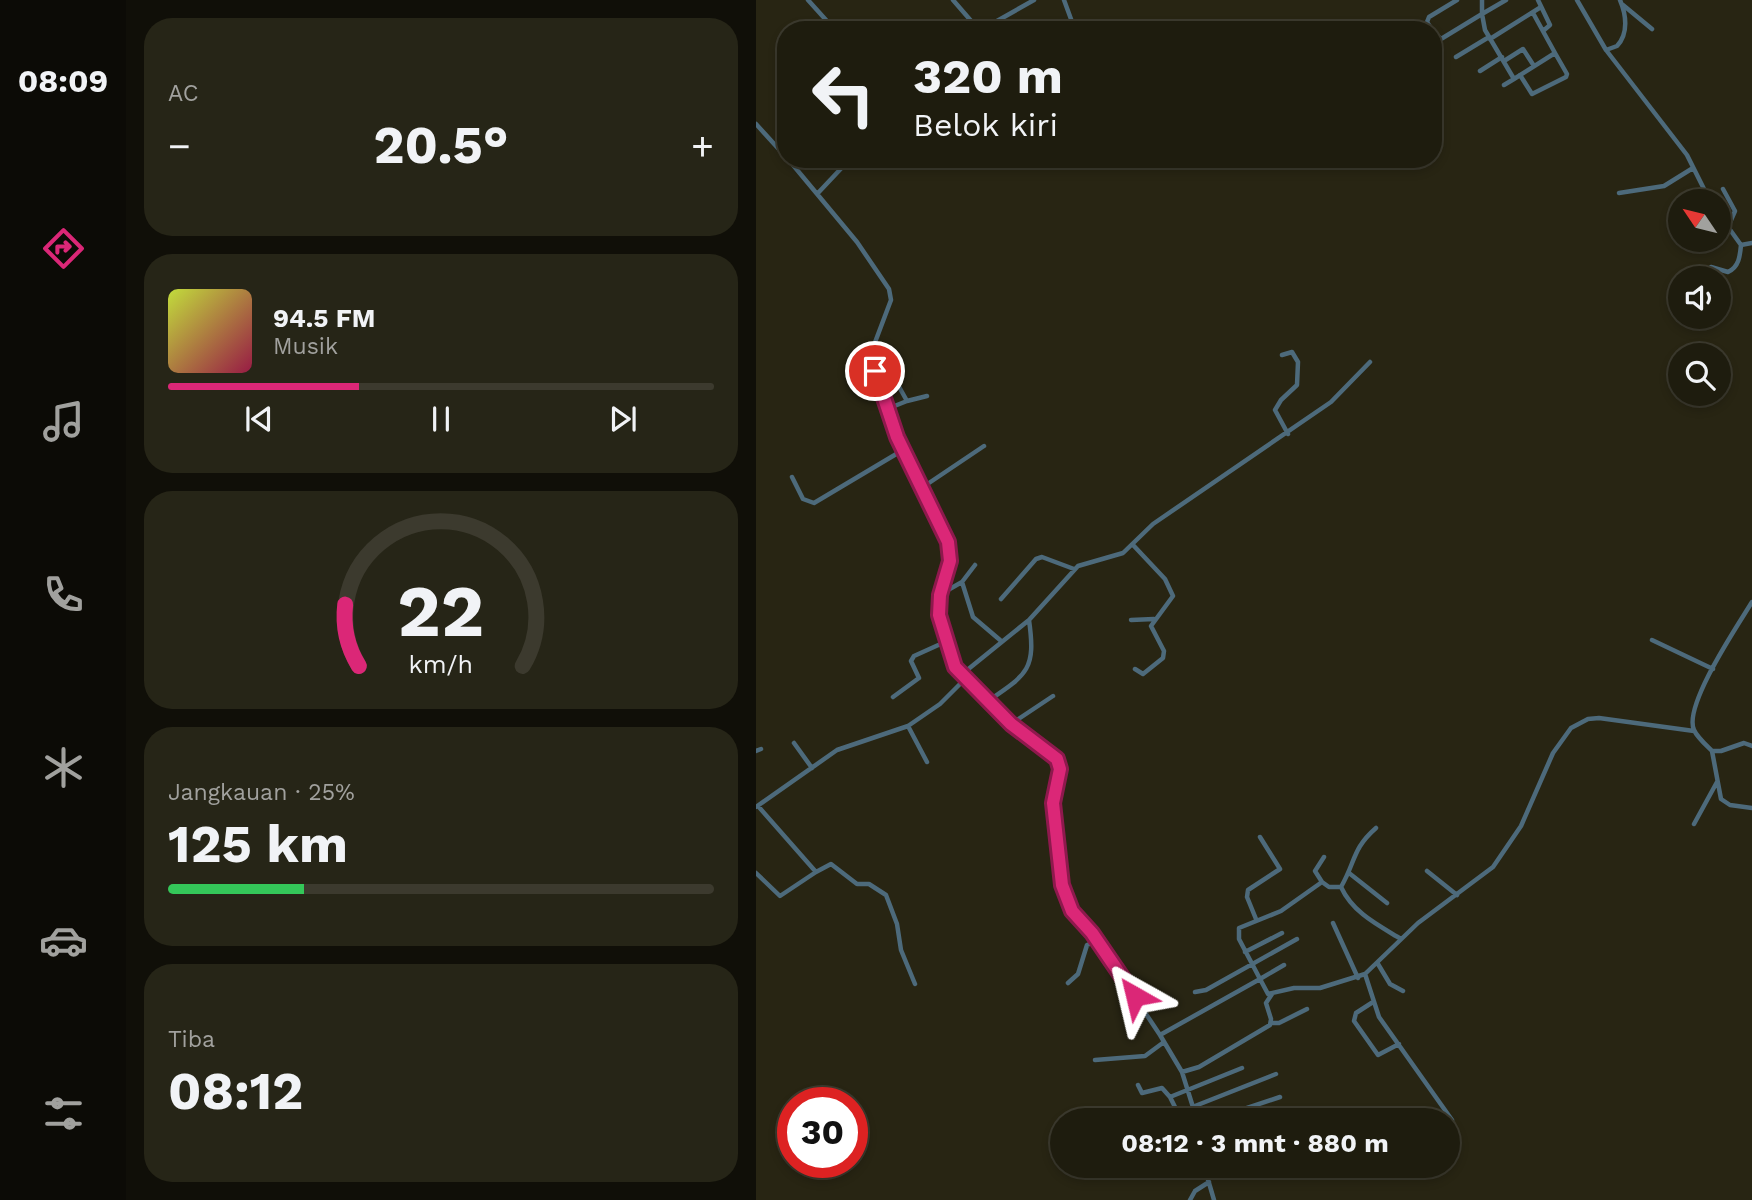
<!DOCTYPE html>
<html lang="id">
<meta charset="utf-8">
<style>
:root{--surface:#1e1c0e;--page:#262517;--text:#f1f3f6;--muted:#a1a19e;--line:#3c3a2e;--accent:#db2777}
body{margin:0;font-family:"Work Sans",sans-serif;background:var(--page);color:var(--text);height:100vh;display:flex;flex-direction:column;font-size:26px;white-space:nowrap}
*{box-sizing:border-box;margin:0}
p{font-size:23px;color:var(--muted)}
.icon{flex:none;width:38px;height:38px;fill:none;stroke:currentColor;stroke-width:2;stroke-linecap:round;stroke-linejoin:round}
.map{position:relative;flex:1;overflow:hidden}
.details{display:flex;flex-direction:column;gap:18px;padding:18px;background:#100f08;width:630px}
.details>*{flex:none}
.hud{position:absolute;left:21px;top:21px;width:665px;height:147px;border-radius:28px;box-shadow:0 4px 10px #0003,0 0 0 2px var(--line);background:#1e1c0e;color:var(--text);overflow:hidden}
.needle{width:46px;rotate:305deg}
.buttons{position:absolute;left:912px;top:189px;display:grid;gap:14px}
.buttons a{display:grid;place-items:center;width:63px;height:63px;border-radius:50%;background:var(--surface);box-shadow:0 4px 10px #0003,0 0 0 2px var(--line);font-size:35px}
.speed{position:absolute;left:21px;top:1087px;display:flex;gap:14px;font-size:35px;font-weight:700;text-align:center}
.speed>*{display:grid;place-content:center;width:91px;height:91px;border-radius:50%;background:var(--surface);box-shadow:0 4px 10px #0003,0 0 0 2px var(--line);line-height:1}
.speed .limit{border:10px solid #d22;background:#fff;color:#111}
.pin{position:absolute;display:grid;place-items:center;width:60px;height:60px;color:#fff;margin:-30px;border:4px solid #fff;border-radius:50%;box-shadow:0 2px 7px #0007}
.me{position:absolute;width:77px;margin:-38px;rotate:323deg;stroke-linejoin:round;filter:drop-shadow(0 0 5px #0008)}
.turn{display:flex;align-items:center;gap:24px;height:147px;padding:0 21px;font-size:32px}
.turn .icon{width:91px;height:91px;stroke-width:2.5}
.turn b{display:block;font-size:49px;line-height:60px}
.big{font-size:52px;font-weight:700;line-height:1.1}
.details .widget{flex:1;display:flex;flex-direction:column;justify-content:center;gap:10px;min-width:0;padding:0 24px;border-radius:28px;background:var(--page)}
.details .dial{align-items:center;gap:0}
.dial svg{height:182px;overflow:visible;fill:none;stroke:var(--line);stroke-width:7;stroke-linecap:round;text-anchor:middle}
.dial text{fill:var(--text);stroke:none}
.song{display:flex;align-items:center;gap:21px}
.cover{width:84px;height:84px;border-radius:10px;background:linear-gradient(135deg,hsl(70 70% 55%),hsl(340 70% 35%))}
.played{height:7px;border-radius:4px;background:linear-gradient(90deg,var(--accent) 35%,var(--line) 35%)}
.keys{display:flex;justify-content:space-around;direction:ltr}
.heat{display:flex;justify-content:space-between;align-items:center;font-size:38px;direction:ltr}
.charge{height:10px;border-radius:5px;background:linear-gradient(90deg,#34c759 25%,var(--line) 0)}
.trip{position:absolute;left:294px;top:1108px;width:410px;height:70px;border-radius:35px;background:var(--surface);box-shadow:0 4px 10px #0003,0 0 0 2px var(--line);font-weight:700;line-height:70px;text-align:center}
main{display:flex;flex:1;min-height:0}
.menu{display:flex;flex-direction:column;width:126px;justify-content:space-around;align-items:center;background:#0c0b06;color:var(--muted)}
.menu .icon{width:49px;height:49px}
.menu .on{color:var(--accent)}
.menu b{font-size:32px;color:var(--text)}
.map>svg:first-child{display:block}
</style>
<main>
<nav class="menu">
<b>08:09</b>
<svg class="icon on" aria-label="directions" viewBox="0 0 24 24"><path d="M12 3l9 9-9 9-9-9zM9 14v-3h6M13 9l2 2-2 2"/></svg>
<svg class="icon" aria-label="music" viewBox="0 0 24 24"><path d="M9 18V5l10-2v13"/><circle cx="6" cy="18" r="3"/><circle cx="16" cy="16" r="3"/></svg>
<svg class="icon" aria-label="phone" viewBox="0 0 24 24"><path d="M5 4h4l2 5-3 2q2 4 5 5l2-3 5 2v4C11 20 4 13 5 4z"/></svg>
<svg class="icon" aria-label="climate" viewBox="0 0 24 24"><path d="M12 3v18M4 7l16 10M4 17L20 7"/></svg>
<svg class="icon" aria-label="car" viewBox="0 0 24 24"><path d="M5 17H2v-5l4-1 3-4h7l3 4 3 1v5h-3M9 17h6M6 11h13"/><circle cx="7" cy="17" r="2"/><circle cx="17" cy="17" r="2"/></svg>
<svg class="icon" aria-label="filters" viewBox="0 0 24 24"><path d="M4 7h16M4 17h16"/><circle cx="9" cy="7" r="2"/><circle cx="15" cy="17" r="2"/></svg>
</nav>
<section class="details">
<div class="widget"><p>AC</p>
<div class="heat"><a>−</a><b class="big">20.5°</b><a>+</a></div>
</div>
<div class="widget">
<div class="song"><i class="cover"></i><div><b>94.5 FM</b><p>Musik</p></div></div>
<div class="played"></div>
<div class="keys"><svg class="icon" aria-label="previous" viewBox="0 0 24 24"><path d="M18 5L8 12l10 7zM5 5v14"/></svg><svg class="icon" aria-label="pause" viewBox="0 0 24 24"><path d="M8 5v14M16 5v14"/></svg><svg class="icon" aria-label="next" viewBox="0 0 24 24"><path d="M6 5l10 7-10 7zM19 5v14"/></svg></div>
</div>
<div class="widget dial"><svg viewBox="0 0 100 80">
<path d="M14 69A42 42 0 1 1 86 69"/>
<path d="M14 69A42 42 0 0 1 8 42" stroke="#db2777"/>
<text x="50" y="56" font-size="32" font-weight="700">22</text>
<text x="50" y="72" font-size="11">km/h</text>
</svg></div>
<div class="widget"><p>Jangkauan · 25%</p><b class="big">125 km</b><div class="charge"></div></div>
<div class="widget"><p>Tiba</p><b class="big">08:12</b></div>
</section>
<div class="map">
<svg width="996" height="1200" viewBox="0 0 996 1200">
<rect width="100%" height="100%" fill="#282513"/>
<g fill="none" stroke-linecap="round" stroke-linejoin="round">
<path stroke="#4d6a7b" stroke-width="4.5" d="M52,0L79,30
M197,0L223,30
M308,0L319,30
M750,0L726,14L729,30L758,79L799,53L777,13
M782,0L794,25L787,31
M821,0L850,50L931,155L954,201
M867,5L896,29
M225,30L278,0
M676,30L671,22L673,17L701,0
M677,31L685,39L726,14V0
M734,39L785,7
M850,50L861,46C873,33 870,14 864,0
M700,57L733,37
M748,61L767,49L778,66
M724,71L746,57
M764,75L776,94L810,77L811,74L799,53
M748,85L758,79
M0,124L30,157
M21,146L30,138
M32,159L101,242L133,289L135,300L118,345L116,361L141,437L192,542L194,561L184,595L183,615L199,667L255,724L301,759L304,769L297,793V812L306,885L313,906L336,933L404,1035L426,1072L441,1120
M336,159L340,165
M967,189L979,211L972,227
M62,193L94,159
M863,193L908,186L937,168
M962,213L985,245L996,243
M924,226V234
M928,240L934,248L949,243
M955,267L972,272C983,267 984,256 985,245
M117,348L123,351L151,401L131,409
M526,355L536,352L542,362L541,385L525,400L519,410L532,434
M151,401L171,396
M36,477L47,499L58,503L147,450
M167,487L228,446
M378,546L409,579L417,596L395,626L408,651L407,658L387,674L379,669
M206,582L217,617L244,640
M185,594L206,582L219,565
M245,599L280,559L286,557L318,569
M996,602C982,625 927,706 938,730C941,737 950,745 956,751H965L988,743L996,746
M375,620L398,619
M896,640L957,669
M205,675L273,620L322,566L367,553L397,524L575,402L614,362
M137,697L163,678L155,661L158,656L189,642
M232,701C272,674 280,669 273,620
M255,724L297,696
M152,726L171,762
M38,743L56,768
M0,751L5,749
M956,751L965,799L974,805L996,808
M2,806L60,872L75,864L101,884H113L130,895L141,924L145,950L159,984
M0,807L81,750L152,726L184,704L209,679
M938,824L961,782
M671,871L701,895
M0,873L24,896L60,872
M593,873L631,903
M566,882L559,871L568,857
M585,887C597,913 622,925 645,939
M500,919L491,897L492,890L524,869L504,837
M577,923L602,978
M489,952L526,933
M622,964L634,984L647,991
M528,965L504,979L512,994L538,988H564L609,974L662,923L737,867L765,826L797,753L815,728L832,719L843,718L938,731
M609,974L623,1017L696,1120
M312,983L322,974L331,945L341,941
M439,992L450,990L541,939
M617,1002L600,1013L598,1021L622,1055L643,1044
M516,1023H523L551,1009
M404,1035L504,979L483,939V928L525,911L566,882L573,887H585C600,861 596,849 620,828
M339,1060L389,1056L408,1042
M426,1072L443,1067L514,1025L515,1019L510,1003L516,994
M382,1085L386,1093L406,1088L414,1097L486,1068
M414,1097L420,1109L416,1120
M439,1106L520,1074
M455,1120L524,1097
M448,1166L458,1200
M434,1200L439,1191L453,1182"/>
</g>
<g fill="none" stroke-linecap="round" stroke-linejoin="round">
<g stroke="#8e194d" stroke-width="18">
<path id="route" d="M119,371L141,437L192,542L194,561L184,595L183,615L199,667L255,724L301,759L304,769L297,803L306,885L316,911L336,933L379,996"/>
</g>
<use href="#route" stroke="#db2777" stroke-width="12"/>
</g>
</svg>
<div class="buttons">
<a><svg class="needle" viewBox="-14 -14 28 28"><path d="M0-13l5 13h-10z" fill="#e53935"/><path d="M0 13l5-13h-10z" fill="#a1a19e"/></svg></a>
<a><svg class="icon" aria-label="sound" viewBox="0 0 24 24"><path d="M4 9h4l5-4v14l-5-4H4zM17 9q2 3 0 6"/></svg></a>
<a><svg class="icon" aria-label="search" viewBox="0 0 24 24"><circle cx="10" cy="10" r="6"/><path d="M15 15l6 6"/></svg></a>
</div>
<div class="speed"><div class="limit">30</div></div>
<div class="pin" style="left:119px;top:371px;background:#d93025"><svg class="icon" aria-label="arrive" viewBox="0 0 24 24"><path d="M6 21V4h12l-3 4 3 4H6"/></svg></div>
<svg class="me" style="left:379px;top:996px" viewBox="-20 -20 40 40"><path d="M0-17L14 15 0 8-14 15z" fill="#db2777" stroke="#fff" stroke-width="4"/></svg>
<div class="trip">08:12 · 3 mnt · 880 m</div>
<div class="hud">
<div class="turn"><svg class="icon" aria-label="left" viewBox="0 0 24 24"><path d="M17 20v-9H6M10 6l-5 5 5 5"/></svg><div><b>320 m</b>Belok kiri</div></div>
</div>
</div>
</main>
